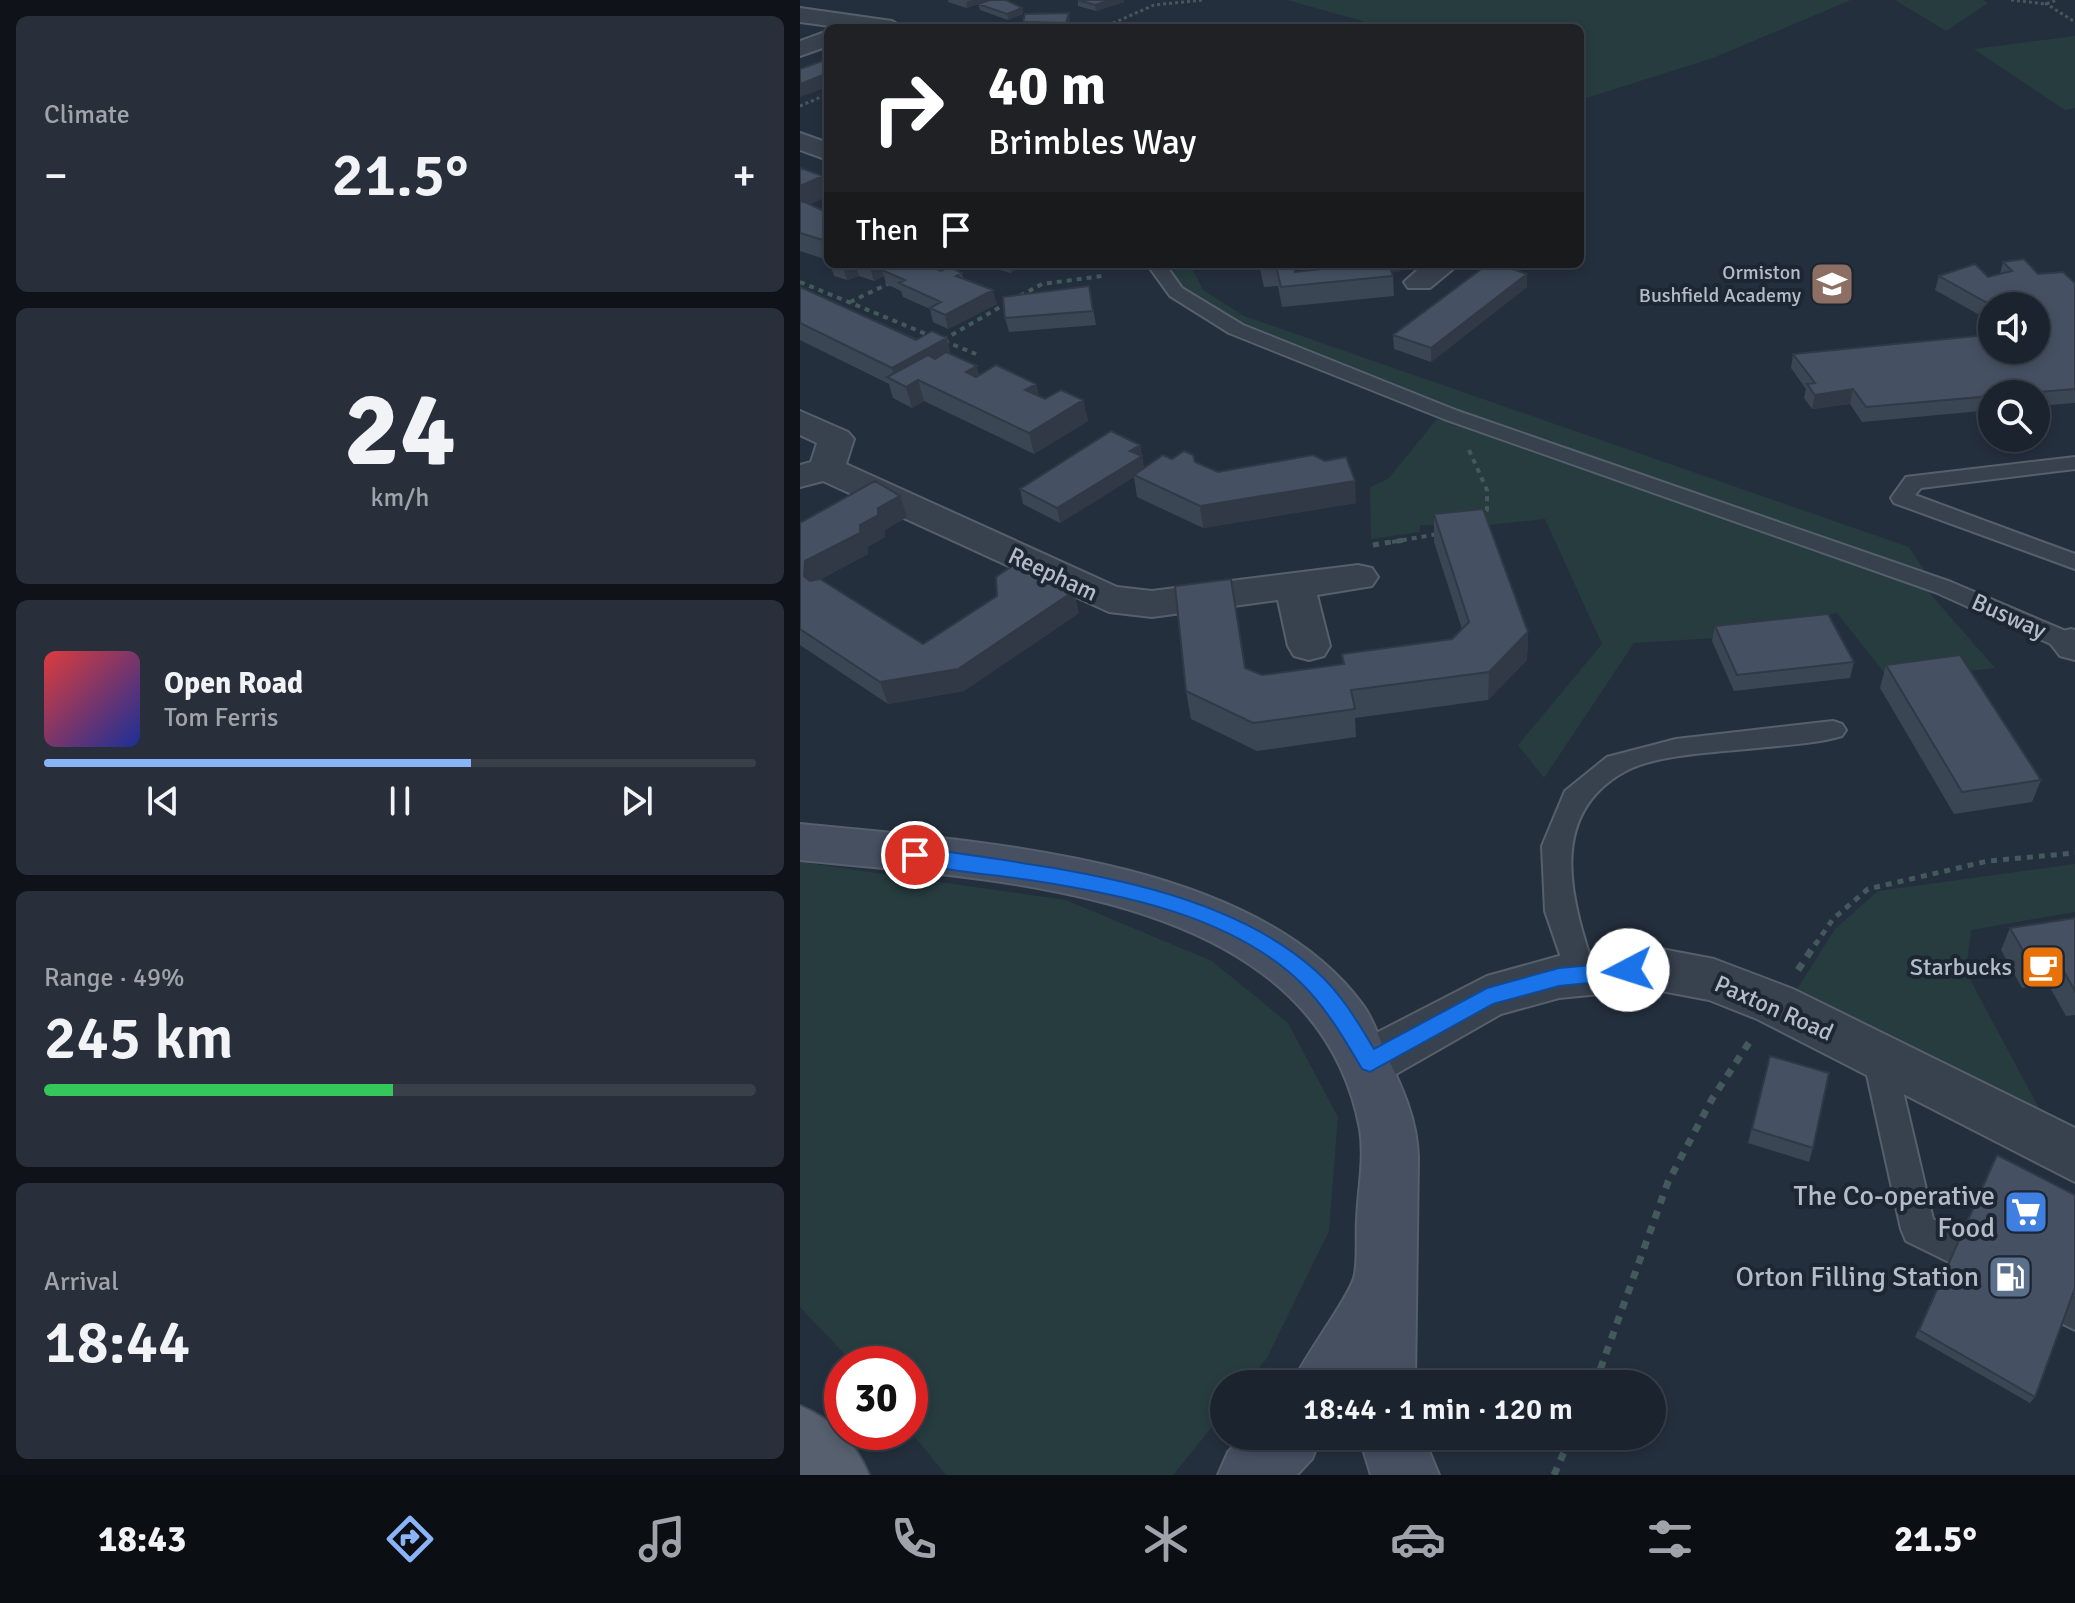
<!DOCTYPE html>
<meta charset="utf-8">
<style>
:root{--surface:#1b232e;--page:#282f3a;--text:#f1f3f6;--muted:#a0a4aa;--line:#39404a;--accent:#8ab4f8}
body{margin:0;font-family:Signika,sans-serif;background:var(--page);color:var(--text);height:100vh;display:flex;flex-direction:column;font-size:30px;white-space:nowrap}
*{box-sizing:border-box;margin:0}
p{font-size:26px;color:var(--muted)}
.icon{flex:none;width:44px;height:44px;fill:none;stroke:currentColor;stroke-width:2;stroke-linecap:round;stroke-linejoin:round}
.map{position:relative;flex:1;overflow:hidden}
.sheet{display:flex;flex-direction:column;gap:16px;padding:16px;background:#0f1319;width:800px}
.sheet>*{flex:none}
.guide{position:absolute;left:24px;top:24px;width:760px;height:244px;border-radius:12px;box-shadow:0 4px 12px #0003,0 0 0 2px var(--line);background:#202124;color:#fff;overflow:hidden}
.controls{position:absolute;left:1178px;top:292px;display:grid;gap:16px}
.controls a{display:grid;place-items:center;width:72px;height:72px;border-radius:50%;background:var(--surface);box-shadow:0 4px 12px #0003,0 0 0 2px var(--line);font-size:40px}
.speed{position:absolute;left:24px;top:1346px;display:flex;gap:16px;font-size:40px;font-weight:700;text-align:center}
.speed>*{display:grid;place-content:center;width:104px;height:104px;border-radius:50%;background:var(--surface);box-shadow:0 4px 12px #0003,0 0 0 2px var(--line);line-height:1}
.speed .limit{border:12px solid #d22;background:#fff;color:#111}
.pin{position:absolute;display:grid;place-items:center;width:68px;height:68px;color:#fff;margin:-34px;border:4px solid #fff;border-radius:50%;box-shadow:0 2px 8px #0007}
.me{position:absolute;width:88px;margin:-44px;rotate:265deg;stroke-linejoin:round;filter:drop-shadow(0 0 6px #0008)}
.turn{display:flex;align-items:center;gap:28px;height:168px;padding:0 32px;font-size:36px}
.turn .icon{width:104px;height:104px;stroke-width:2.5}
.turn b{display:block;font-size:56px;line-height:68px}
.then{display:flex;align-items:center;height:76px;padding:0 32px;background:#0003;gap:16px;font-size:30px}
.big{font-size:60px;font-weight:600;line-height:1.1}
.sheet .tile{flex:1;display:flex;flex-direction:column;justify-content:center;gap:12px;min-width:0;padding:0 28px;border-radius:12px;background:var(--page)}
.sheet .dial{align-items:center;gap:0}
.dial b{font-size:104px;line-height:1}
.song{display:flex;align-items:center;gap:24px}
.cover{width:96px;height:96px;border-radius:12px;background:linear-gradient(135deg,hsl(0 70% 55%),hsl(230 70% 35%))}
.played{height:8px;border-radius:4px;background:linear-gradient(90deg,var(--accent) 60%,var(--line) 60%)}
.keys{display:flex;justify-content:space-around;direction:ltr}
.heat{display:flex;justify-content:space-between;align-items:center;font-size:44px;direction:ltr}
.charge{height:12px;border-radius:6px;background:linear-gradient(90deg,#34c759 49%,var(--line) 0)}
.trip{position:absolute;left:410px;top:1370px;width:456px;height:80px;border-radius:40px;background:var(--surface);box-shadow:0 4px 12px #0003,0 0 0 2px var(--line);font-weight:600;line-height:80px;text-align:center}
.tab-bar{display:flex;height:128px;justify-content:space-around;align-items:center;background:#0b0e12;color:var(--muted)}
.tab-bar .icon{width:56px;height:56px}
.tab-bar .on{color:var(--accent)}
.tab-bar b{font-size:36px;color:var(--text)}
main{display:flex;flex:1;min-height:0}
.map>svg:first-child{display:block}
</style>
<main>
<section class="sheet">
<div class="tile"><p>Climate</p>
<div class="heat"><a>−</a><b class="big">21.5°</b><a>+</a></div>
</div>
<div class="tile dial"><b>24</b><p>km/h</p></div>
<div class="tile">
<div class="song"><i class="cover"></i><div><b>Open Road</b><p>Tom Ferris</p></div></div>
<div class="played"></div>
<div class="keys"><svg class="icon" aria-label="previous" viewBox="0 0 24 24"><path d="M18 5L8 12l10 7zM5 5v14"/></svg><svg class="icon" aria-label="pause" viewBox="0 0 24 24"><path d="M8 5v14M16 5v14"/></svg><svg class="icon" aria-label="next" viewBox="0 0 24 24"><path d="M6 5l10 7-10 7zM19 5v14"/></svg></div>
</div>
<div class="tile"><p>Range · 49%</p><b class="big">245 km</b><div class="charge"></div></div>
<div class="tile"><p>Arrival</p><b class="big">18:44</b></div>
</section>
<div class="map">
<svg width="1275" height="1475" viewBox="0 0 1275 1475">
<rect width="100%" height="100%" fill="#242f3e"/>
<path fill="#263c3f" d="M487,0H1051L913,58L780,100V28H571L562,21Z
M1095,0H1183L1188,3L1146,31Z
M1275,36V108L1265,110L1174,49Z
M392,268L403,290L444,316L1109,547L1126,573L652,407L461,332L419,313L379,283L372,271Z
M637,419L1126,589L1195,668L1090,680L1037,613L915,638L834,643L744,778L718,745L802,644L745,519L678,526L620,525V532L571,539L570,487L588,479Z
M0,862L266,900L412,961L488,1023L538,1117L529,1231L467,1358L446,1384H424V1412L373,1475H146L110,1431V1364H54L0,1307Z
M1275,864V912L1171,930L1166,972L1240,1110L994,994L1035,929L1078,891Z"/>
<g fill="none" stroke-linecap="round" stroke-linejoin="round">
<g stroke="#565f6c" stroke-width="4">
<path id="lane" d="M347,264H365L382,288L443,325L658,411L1151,582L1275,635V650L1262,649L1135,592L644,419L429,333L370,296Z
M1275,457V469L1121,488L1115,495L1275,554V569L1094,503L1091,498L1106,477L1114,476Z
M1033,721L1042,724L1046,730L1042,736C1015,744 985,745 957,748C921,752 855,754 824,772C744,817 773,905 796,975L792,984L781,987L770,984L745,911L742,846L765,791L807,757L876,739Z
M1079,1043L1090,1047L1095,1057L1133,1219L1167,1236L1172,1248L1167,1260L1155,1265L1106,1241L1101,1229L1063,1057L1068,1047Z
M1266,1289L1275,1293V1330L1253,1319L1248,1307L1253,1295Z"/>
</g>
<g stroke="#565f6c" stroke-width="4">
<path id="street" d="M0,8L92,21L103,28H44L0,22Z
M28,31V46L0,56V41Z
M0,133L28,143V160L0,150Z
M624,264H659L630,288H608L604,282Z
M0,411L48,432L54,439L46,464L317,587L352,591L558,565L572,568L578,577L572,586L517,595L530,646L524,656L509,660L494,656L488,646L478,600L352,617L309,612L23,481L0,487V465L11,462L17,443L0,435Z
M1271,629L1275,630V660L1260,656L1250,643L1256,633Z
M851,947L914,959L993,989L1275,1128V1182L957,1019L909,1000L851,989L759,998L701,1014L589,1078L570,1085L551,1078L543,1062L551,1046L687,976L759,956Z"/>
</g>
<g stroke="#565f6c" stroke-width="4">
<path id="secondary" d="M0,824C170,841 452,855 562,1004C573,1018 579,1038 586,1054C602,1087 617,1119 618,1157L615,1384H492C504,1356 552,1294 555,1274C558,1257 556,1238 557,1220C558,1190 565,1159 560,1129C515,888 193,880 0,860Z
M443,1436H521L512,1459L497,1475H418L428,1452Z
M559,1436H623L639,1475H571Z"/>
</g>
<g stroke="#414a57" stroke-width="4">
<path id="primary" d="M0,1406C32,1419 56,1443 69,1475H0Z"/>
</g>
<path stroke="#44595c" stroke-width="3" stroke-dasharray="3 3" stroke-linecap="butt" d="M1211,0L1246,4L1257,0
M1245,3L1275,22
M302,28L354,5L404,0
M0,106L28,94"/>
<path stroke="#44595c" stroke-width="4" stroke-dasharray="5 5" stroke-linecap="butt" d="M0,282L131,336
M220,296L242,284L302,276
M50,302L92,282
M143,340L207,303
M144,341L176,354
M669,450L687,490V510L679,517
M592,542L638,534"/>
<path stroke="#44595c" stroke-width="5" stroke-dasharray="6 6" stroke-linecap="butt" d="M573,545L604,540
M1015,945L1033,919L1068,889L1188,861L1275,853"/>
<path stroke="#44595c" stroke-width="7" stroke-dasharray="8 8" stroke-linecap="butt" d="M998,970L1016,943
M795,1384L868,1182L912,1099L952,1038
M754,1475L771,1436"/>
<use href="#lane" fill="#38414e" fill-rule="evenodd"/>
<use href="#street" fill="#38414e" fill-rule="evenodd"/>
<use href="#secondary" fill="#465061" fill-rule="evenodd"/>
<use href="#primary" fill="#56606e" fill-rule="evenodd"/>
</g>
<path fill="#3b4654" d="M148,0H188L167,8L148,2Z
M278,0L324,2L296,11L278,6Z
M178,4L222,8L223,14L208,20L180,10Z
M270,19L268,28H224L223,22Z
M0,168L28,196L10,204L28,213V260L0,251Z
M1203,262L1238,274L1275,283V403L1236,406V394H1192V410L1062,422L1050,404L1012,409L1004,398L1006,389L991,368L993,354L1236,350V306H1192V322L1135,290L1139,276L1188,277L1200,274Z
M30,264H125L141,271L162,273L163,278L197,304L148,329L133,322L130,309L103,297L101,291L86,284L84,276L74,281L59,276L47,280L34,276Z
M179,264H225L211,273Z
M459,264H493L495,272L562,265V264H601V271L592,272L593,276L594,296L482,307L478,286L464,287Z
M289,286L296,325L209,332L205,318Z
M0,287L151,354L180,375L236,384L239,396L245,399L283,400L288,421L234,454L124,401L112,408L93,398L89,384L0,340Z
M727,287L631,362L594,349L593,335Z
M340,445L344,468L372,459L395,462L418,472L556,503L403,528L337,497L334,477L260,523L223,504L220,489Z
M100,496L107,517L85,530V537L68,547V554L21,579L123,644L279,613L164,691L88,704L0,645V523Z
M634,514L728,632L727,660L688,700L555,718L556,737L457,751L391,719L386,691L445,668L462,675L543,665L542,654L652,639L662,629L634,542Z
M915,626L1054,662L1050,678L934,691L912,641Z
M1086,665L1241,780L1232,802L1154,814L1080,688Z
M1275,918V1015L1266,1016L1248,984L1222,988L1201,950L1210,928Z
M970,1056L1013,1148L1009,1162L948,1143Z
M1193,1162L1235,1397L1230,1403L1115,1337Z"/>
<path fill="#303945" d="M172,0H188L167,8L166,2Z
M310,0H324V2L296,11L295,5Z
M222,8L223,14L208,20L207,14Z
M269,13L270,19L267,28L266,23Z
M28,73V87L0,97V84Z
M23,176L28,196L0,208V186Z
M42,264H55L59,276L47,280Z
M69,264H108L82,270L84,276L74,281Z
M209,264H225L211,273Z
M585,264H601V271L585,273Z
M729,264H749L729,267Z
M727,274V287L631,362V348Z
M193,290L197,304L148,329L145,315Z
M147,338L152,359L96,382L92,368Z
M177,366L182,387L166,372Z
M118,380L124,401L112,408L106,387Z
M236,384L241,405L225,390Z
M1053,389L1050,404L1012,409L1015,395Z
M283,400L288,421L234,454L229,433Z
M340,445L344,471L334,475V477L260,523L257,508Z
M555,481L556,503L403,528L400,506Z
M100,496L107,517L85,530V537L68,547V554L13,583L4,576L5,561L60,525L78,508Z
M274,591L279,613L164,691L88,704L80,682Z
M728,632L727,660L688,700L689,672Z"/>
<path fill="#455162" stroke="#303945" stroke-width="2" d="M190,0H206L222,8L207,14L178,4Z
M278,0H310L295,5Z
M269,13L266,23L223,22L225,14Z
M514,23L539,28H503Z
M28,59V73L0,84V69Z
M0,168L23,176L0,186Z
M0,201L5,202L28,213V241H26L0,233Z
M1224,259L1238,274L1263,272L1275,283V389L1215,394H1192V396L1066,407L1053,389L1015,395L1007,384L1015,383L993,354L1187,335L1192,340V350H1236V306H1193L1139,276L1175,264L1188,277L1212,271L1203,262Z
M95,264H125L141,271L149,267L162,273L156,276L193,290L145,315L130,308L141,302L99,283L105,280L82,270Z
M462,264H493L495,272L568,264H589L593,276L481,287L476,266L463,267Z
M688,264H697L727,274L631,348L593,335Z
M289,286L293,311L205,318L203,297Z
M0,287L116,340L132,331L147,338L92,368L0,323Z
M146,352L177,366L166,372L176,377L196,365L236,384L225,390L245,399L261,390L283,400L229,433L118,380L106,387L87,377L128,355L135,359Z
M311,431L340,445L330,451L342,456L257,508L220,489Z
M384,451L393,455L395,462L418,472L513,455L525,461L546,457L555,481L400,506L334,475L363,455L372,459Z
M75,481L100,496L78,508V515L60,525V533L5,561L4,576L10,581L20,579L123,644L197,596L196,577L221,560L274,591L158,669L80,682L0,629V523Z
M683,509L728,632L689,672L551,690L555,709L453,723L386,691L375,586L431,579L445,668L462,675L544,664L542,654L652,639L669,622L634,514Z
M1028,614L1054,662L937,675L915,626Z
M1160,655L1241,780L1162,792L1086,665Z
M1275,918V991L1259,963L1232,966L1210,928Z
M970,1056L1029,1073L1013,1148L952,1129Z
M1197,1155L1275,1195V1288L1235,1397L1119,1330Z"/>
<path fill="#1a73e8" stroke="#114b97" stroke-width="2" d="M115,847C244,867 416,881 516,971C540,992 558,1022 574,1049L687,988L759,968L828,962L838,970L828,979L759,986L693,1004L570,1072L562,1069C545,1040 527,1009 503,985C434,916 321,894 229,880C190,874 146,872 108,860L106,855L108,850Z"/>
<defs>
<g id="school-square" transform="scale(2.3)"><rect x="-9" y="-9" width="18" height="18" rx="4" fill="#8d6e63" stroke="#1d2633"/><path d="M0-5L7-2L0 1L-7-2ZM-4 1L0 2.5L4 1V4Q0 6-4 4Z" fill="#fff"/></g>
<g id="cafe-square" transform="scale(2.3)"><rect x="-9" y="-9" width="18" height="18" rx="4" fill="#e8710a" stroke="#1d2633"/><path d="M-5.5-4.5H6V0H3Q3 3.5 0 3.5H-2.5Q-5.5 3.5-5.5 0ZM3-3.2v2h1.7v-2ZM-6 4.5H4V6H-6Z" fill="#fff"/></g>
<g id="supermarket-square" transform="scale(2.3)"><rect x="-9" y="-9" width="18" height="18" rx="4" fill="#3f7fe0" stroke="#1d2633"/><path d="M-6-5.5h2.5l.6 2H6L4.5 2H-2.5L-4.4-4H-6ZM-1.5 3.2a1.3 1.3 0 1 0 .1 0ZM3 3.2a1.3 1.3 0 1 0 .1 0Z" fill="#fff"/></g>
<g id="fuel-square" transform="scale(2.3)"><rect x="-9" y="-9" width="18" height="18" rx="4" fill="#5c6f8a" stroke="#1d2633"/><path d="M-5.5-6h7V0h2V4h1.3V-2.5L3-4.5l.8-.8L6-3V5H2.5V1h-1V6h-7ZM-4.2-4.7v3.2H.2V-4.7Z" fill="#fff"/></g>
</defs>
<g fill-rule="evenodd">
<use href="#school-square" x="1032" y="284"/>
<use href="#cafe-square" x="1243" y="967"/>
<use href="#supermarket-square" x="1226" y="1212"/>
<use href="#fuel-square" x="1210" y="1277"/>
</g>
<g text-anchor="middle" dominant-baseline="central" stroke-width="8" stroke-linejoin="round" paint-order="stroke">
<g font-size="20" fill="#b4bcc9" stroke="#1d2633" text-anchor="end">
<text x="1001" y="272">Ormiston<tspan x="1001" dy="23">Bushfield Academy</tspan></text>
</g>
<g font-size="24" fill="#b4bcc9" stroke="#1d2633">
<text transform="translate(253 574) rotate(25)">Reepham</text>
<text transform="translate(1209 616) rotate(24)">Busway</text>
<text transform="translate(974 1008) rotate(24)">Paxton Road</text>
</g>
<g font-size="24" fill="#b4bcc9" stroke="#1d2633" text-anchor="end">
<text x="1212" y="967">Starbucks</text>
</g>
<g font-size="28" fill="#b4bcc9" stroke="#1d2633" text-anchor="end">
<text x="1195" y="1196">The Co-operative<tspan x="1195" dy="32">Food</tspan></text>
<text x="1179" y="1277">Orton Filling Station</text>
</g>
</g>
</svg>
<div class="controls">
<a><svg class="icon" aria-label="sound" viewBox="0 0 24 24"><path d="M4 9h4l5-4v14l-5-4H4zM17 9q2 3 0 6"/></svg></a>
<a><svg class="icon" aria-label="search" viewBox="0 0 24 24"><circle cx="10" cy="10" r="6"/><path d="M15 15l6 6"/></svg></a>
</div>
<div class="speed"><div class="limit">30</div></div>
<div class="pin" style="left:115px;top:855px;background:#d93025"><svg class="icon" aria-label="arrive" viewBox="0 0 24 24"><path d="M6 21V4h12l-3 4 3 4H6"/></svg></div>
<svg class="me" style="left:828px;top:970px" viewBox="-20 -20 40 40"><circle r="19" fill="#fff"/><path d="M0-13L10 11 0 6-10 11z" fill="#1a73e8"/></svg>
<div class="trip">18:44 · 1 min · 120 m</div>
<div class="guide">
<div class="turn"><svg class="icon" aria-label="right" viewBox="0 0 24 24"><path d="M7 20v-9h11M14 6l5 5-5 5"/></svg><div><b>40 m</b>Brimbles Way</div></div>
<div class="then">Then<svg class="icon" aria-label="arrive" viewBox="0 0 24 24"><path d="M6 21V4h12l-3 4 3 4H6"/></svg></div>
</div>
</div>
</main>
<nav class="tab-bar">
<b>18:43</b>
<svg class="icon on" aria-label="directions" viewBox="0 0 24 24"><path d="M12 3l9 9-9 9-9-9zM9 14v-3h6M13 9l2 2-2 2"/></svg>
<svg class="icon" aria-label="music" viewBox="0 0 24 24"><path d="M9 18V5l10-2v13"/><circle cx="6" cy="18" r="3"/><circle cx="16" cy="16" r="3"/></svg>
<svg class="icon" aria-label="phone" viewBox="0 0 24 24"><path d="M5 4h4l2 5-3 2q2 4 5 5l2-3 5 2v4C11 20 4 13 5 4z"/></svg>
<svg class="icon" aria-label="climate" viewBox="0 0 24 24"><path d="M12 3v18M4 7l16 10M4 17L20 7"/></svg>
<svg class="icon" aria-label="car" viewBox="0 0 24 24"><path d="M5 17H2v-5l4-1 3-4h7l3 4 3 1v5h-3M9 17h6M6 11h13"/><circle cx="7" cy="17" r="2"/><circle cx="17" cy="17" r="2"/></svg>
<svg class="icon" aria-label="filters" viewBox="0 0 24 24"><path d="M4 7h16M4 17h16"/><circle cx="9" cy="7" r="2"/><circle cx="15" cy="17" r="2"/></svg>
<b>21.5°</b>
</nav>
